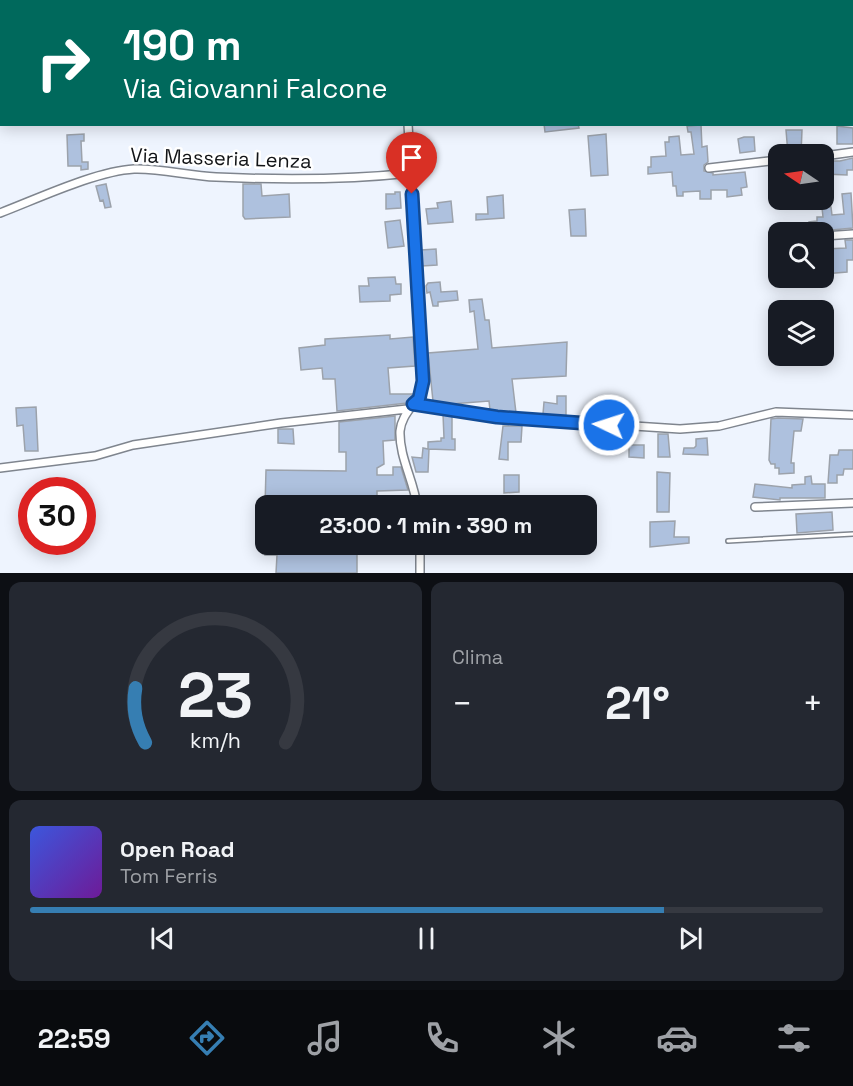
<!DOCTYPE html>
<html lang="it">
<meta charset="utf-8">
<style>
:root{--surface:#171b24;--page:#242831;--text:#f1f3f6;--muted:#9ea1a6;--line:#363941;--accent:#367eb2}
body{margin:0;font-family:"Space Grotesk",sans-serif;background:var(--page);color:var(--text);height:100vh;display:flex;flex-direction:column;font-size:22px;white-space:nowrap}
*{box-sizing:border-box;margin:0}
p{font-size:20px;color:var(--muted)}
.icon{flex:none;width:33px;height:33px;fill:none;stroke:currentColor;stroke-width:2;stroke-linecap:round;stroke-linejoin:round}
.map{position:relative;height:573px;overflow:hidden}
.drawer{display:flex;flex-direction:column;gap:9px;padding:9px;background:#0d0f14;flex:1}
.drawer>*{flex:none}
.banner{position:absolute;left:0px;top:0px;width:854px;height:126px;box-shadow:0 3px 15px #0003;background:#00695c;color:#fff;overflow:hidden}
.needle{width:39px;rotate:283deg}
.buttons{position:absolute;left:768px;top:144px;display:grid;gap:12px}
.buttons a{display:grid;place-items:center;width:66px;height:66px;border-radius:12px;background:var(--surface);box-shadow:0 3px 15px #0003;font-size:30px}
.speed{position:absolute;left:18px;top:477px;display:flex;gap:12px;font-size:30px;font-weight:700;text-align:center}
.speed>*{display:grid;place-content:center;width:78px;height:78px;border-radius:50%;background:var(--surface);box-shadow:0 3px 15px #0003;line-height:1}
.speed .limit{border:9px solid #d22;background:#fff;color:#111}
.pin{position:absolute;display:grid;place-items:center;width:51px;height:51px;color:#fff;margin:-62px -26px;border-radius:50% 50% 50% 0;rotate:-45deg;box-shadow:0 0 6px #0007}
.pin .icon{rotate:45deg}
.me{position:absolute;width:66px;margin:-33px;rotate:274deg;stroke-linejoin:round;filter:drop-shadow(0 0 4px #0008)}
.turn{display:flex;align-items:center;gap:21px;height:126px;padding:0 24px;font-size:27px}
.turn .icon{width:78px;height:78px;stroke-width:2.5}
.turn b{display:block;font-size:42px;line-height:51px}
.big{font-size:45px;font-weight:700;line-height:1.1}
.drawer .card{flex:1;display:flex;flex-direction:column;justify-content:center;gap:9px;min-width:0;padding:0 21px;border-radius:12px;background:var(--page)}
.drawer .dial{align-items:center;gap:0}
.dial svg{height:156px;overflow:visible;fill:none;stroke:var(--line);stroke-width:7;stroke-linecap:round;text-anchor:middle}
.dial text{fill:var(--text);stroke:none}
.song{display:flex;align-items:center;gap:18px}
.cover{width:72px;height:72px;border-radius:9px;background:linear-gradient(135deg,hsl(230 70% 55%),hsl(280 70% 35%))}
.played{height:6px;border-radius:3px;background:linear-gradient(90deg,var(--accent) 80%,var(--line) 80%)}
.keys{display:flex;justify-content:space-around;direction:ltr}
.heat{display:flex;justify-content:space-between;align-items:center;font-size:33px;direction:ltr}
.drawer .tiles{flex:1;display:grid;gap:9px;grid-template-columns:1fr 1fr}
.card:last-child{grid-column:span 2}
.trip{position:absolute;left:255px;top:495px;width:342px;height:60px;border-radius:12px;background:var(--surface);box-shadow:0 3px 15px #0003;font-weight:700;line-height:60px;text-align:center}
.dock{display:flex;height:96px;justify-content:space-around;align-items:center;background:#090b0e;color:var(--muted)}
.dock .icon{width:42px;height:42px}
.dock .on{color:var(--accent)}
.dock b{font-size:27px;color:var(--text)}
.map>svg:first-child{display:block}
</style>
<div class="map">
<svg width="853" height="573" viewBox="0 0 853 573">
<rect width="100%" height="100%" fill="#eef4fe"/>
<path fill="#aec1de" stroke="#9ca2ab" stroke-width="1.5" d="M544,124H578L579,128L545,132Z
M701,125L702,147L707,146L708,162L704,165V171L713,173V175L745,172L747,187L741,188L742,195L727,197V190H711V199H700V191L683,192V196H677L676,186H673L672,172L648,174V167H651V157L666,156L665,142H669V137L679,136L681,155L694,154L691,132H688L687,126Z
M837,126L853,128V144H837Z
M786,130H802L801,154H788Z
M84,134V141H81L82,162H88V169L81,170V166H68L67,135Z
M606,134L608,175L591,176L588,136Z
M744,137H754L755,151L740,153L738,139Z
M853,158V170H847V175L824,174V161H840Z
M106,184L111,207L105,208L103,200L100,201L96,186Z
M243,184H261L262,196L289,194L290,217L245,219L243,216Z
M395,192H400L401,208L386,209V194H395Z
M851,193L853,228L810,232L809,222L817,221V217H823L822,208L831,207L832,215L844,214L842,194Z
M503,195L504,218L476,220V214H488L487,197Z
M451,201L453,222L428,224L426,209L438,208L437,203Z
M585,209L586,236H571L569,210Z
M400,220L404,246L388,248L385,222Z
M845,240H853V260H847V272L824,274V249L846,248Z
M436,249L437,265L422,266L421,250Z
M395,277L396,284H401V294L390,295V301L360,302L359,286H369L368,278Z
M440,282L441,292L457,291L458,300L438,302V306H433L430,292L427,293L426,286L428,283Z
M482,299L485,320H489L492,348L567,342L566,376L512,379L516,413L490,410L489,401L451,404L433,401L428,353L478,349L474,311L470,312L469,300Z
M390,335V339L413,337L415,366L388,368L390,394H413L407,403L337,411L335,379H323L322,368L301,370L299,348L325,345V339Z
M557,396H566V416L543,414L544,402L557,404Z
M36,407L38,451H25L23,425L17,426L16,408Z
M443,414L452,416V439H455V450L429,449L428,472H416L412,457L422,458L423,448L428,449V442L441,441V438H444Z
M395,416V440L383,441L384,464L377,468V475H393V467H401L408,490L377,491V506H265L266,470L346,471V452H339V422Z
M778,418L803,419L801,431H794L791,463H794V473L779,474V468H775V464H771L769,460L771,419Z
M503,426H522L521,442H508V460L499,459Z
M278,429H293L294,444L278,443Z
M658,434H668L670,457H658Z
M707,438L708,455L683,454L684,448H694L696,446V439Z
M629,445H644V458L629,457Z
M839,450H853V469H844L843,475H837V483H828L830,455H838Z
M657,472L670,473L669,512H657Z
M504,475H519V492L504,493Z
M811,476L812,484H825V498H780V500L753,497L755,484L792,488V485L805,484V477Z
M832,512L833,530L797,533L796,514Z
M675,521L674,537H689V543L650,547V522Z
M265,544H357V573H276L277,555H265Z"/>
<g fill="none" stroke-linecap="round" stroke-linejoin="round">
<g stroke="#7f858e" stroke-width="6">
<path id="lane" d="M728,541L853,534"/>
</g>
<g stroke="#7f858e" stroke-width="10">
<path id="street" d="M213,0V2
M401,0V2
M39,2L46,0
M0,9H2
M852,29L853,28
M408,124L423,381C422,402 402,410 400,431C399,457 414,481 417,506
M824,156L853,152
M709,168L778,160
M0,213C37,199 96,171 134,169C160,168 189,176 216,177C281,180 346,180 411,173
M824,236L853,234
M413,404L497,417L680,429L719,426L776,412L853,415
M0,468L95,456L133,445L281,423L407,409
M755,507L853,503
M420,544V573"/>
</g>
<use href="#lane" stroke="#fff" stroke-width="3"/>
<use href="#street" stroke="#fff" stroke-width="7"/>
</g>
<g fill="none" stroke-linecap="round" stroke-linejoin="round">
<g stroke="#114b97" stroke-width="15">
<path id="route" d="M412,194L423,381L419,399L413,404L497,417L609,425"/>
</g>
<use href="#route" stroke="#1a73e8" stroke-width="10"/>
</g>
<g text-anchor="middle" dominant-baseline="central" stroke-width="5" stroke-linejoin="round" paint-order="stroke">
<g font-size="20" fill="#121417" stroke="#fff">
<text transform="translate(221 158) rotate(2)">Via Masseria Lenza</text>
</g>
</g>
</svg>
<div class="buttons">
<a><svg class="needle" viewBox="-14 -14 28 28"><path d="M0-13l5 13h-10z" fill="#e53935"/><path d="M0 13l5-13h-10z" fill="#9ea1a6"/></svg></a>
<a><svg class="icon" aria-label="search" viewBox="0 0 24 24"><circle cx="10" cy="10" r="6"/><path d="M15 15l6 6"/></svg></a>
<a><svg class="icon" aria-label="layers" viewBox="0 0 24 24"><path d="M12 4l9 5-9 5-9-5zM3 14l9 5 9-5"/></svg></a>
</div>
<div class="speed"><div class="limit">30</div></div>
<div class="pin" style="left:412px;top:194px;background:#d93025"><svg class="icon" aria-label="arrive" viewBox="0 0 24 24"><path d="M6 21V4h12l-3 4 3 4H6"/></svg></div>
<svg class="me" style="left:609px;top:425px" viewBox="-20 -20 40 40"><circle r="17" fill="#1a73e8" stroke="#fff" stroke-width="3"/><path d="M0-11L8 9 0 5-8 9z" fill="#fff"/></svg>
<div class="trip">23:00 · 1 min · 390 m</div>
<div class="banner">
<div class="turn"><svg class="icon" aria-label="right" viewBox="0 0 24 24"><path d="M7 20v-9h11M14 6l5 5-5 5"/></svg><div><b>190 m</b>Via Giovanni Falcone</div></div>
</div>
</div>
<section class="drawer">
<div class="tiles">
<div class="card dial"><svg viewBox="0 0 100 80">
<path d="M14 69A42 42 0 1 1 86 69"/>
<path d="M14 69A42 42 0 0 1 9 41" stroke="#367eb2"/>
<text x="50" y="56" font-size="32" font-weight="700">23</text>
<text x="50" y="72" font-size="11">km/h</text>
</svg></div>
<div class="card"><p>Clima</p>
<div class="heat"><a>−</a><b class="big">21°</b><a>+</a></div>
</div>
<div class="card">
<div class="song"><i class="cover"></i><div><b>Open Road</b><p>Tom Ferris</p></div></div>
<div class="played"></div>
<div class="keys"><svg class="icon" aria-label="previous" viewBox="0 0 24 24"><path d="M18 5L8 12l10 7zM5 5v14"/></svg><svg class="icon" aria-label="pause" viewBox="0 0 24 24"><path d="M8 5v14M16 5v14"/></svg><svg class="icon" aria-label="next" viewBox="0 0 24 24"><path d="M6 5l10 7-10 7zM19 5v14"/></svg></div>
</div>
</div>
</section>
<nav class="dock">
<b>22:59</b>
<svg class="icon on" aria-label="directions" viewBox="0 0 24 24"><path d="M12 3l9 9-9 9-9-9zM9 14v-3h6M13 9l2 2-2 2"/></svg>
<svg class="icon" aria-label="music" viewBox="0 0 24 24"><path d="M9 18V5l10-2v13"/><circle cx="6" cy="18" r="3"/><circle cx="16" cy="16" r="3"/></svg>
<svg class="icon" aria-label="phone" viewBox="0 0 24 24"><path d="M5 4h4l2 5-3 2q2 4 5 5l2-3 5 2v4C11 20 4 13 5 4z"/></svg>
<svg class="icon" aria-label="climate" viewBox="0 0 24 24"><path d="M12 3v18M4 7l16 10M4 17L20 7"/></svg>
<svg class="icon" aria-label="car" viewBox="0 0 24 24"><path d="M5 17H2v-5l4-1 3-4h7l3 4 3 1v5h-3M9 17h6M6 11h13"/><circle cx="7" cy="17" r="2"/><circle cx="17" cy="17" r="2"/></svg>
<svg class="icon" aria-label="filters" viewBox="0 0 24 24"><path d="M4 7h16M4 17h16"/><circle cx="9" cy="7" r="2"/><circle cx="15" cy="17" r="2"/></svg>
</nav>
